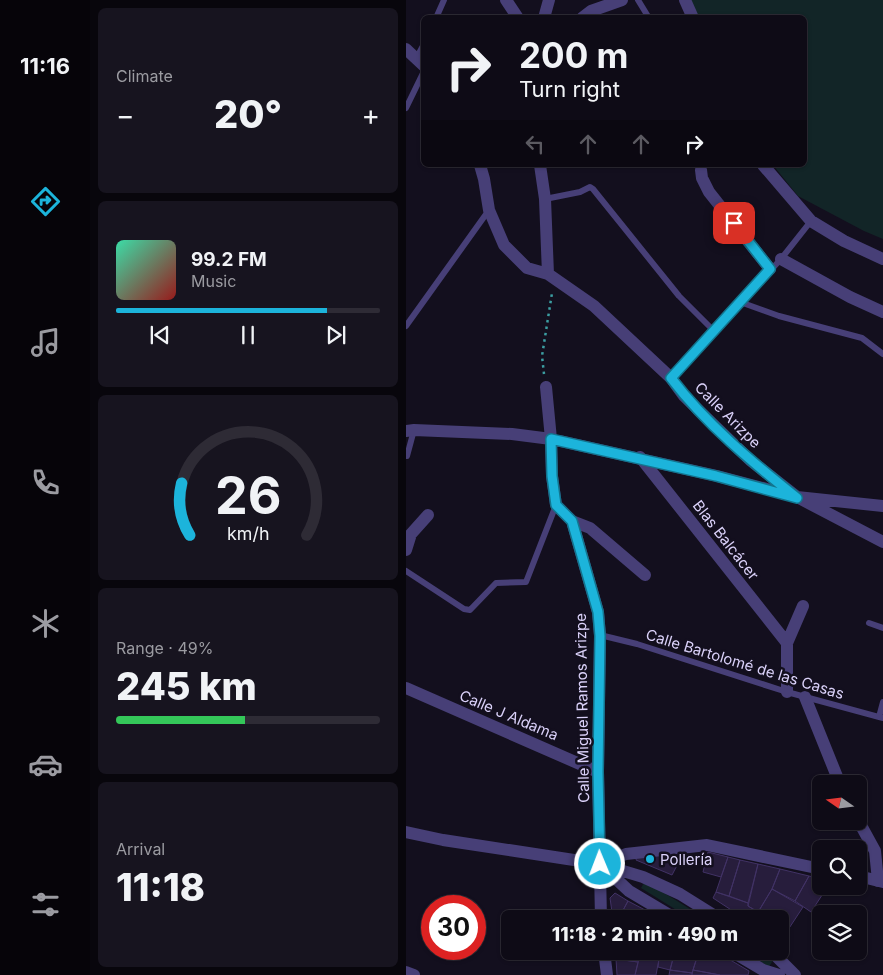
<!DOCTYPE html>
<meta charset="utf-8">
<style>
:root{--surface:#0e0b16;--page:#17141f;--text:#f1f3f6;--muted:#9b9ba1;--line:#2e2b35;--accent:#1cb4db}
body{margin:0;font-family:Inter,sans-serif;background:var(--page);color:var(--text);height:100vh;display:flex;flex-direction:column;font-size:19px;white-space:nowrap}
*{box-sizing:border-box;margin:0}
p{font-size:16px;color:var(--muted)}
.icon{flex:none;width:28px;height:28px;fill:none;stroke:currentColor;stroke-width:2;stroke-linecap:round;stroke-linejoin:round}
.map{position:relative;flex:1;overflow:hidden}
.sheet{display:flex;flex-direction:column;gap:8px;padding:8px;background:#08060c;width:316px}
.sheet>*{flex:none}
.guide{position:absolute;left:15px;top:15px;width:386px;height:152px;border-radius:8px;box-shadow:0 1px 4px #0004,0 0 0 1px var(--line);background:#0e0b16;color:var(--text);overflow:hidden}
.needle{width:32px;rotate:284deg}
.fabs{position:absolute;left:406px;top:775px;display:grid;gap:10px}
.fabs a{display:grid;place-items:center;width:55px;height:55px;border-radius:8px;background:var(--surface);box-shadow:0 1px 4px #0004,0 0 0 1px var(--line);font-size:25px}
.speed{position:absolute;left:15px;top:895px;display:flex;gap:10px;font-size:25px;font-weight:700;text-align:center}
.speed>*{display:grid;place-content:center;width:65px;height:65px;border-radius:50%;background:var(--surface);box-shadow:0 1px 4px #0004,0 0 0 1px var(--line);line-height:1}
.speed .limit{border:8px solid #d22;background:#fff;color:#111}
.pin{position:absolute;display:grid;place-items:center;width:42px;height:42px;color:#fff;margin:-21px;border-radius:10px;box-shadow:0 2px 8px #0006}
.me{position:absolute;width:55px;margin:-28px;rotate:359deg;stroke-linejoin:round;filter:drop-shadow(0 0 4px #0008)}
.turn{display:flex;align-items:center;gap:18px;height:105px;padding:0 15px;font-size:22px}
.turn .icon{width:65px;height:65px;stroke-width:2.5}
.turn b{display:block;font-size:35px;line-height:42px}
.lanes{display:flex;align-items:center;height:48px;padding:0 15px;background:#0003;justify-content:center;gap:25px;direction:ltr}
.lanes .off{opacity:.35}
.big{font-size:38px;font-weight:800;line-height:1.1}
.sheet .card{flex:1;display:flex;flex-direction:column;justify-content:center;gap:8px;min-width:0;padding:0 18px;border-radius:8px;background:var(--page)}
.sheet .dial{align-items:center;gap:0}
.dial svg{height:130px;overflow:visible;fill:none;stroke:var(--line);stroke-width:7;stroke-linecap:round;text-anchor:middle}
.dial text{fill:var(--text);stroke:none}
.song{display:flex;align-items:center;gap:15px}
.cover{width:60px;height:60px;border-radius:8px;background:linear-gradient(135deg,hsl(160 70% 55%),hsl(0 70% 35%))}
.played{height:5px;border-radius:2px;background:linear-gradient(90deg,var(--accent) 80%,var(--line) 80%)}
.keys{display:flex;justify-content:space-around;direction:ltr}
.heat{display:flex;justify-content:space-between;align-items:center;font-size:28px;direction:ltr}
.charge{height:8px;border-radius:4px;background:linear-gradient(90deg,#34c759 49%,var(--line) 0)}
.trip{position:absolute;left:95px;top:910px;width:288px;height:50px;border-radius:8px;background:var(--surface);box-shadow:0 1px 4px #0004,0 0 0 1px var(--line);font-weight:800;line-height:50px;text-align:center}
main{display:flex;flex:1;min-height:0}
.tabs{display:flex;flex-direction:column;width:90px;justify-content:space-around;align-items:center;background:#060409;color:var(--muted)}
.tabs .icon{width:35px;height:35px}
.tabs .selected{color:var(--accent)}
.tabs b{font-size:22px;color:var(--text)}
.map>svg:first-child{display:block}
</style>
<main>
<nav class="tabs">
<b>11:16</b>
<svg class="icon selected" aria-label="directions" viewBox="0 0 24 24"><path d="M12 3l9 9-9 9-9-9zM9 14v-3h6M13 9l2 2-2 2"/></svg>
<svg class="icon" aria-label="music" viewBox="0 0 24 24"><path d="M9 18V5l10-2v13"/><circle cx="6" cy="18" r="3"/><circle cx="16" cy="16" r="3"/></svg>
<svg class="icon" aria-label="phone" viewBox="0 0 24 24"><path d="M5 4h4l2 5-3 2q2 4 5 5l2-3 5 2v4C11 20 4 13 5 4z"/></svg>
<svg class="icon" aria-label="climate" viewBox="0 0 24 24"><path d="M12 3v18M4 7l16 10M4 17L20 7"/></svg>
<svg class="icon" aria-label="car" viewBox="0 0 24 24"><path d="M5 17H2v-5l4-1 3-4h7l3 4 3 1v5h-3M9 17h6M6 11h13"/><circle cx="7" cy="17" r="2"/><circle cx="17" cy="17" r="2"/></svg>
<svg class="icon" aria-label="filters" viewBox="0 0 24 24"><path d="M4 7h16M4 17h16"/><circle cx="9" cy="7" r="2"/><circle cx="15" cy="17" r="2"/></svg>
</nav>
<section class="sheet">
<div class="card"><p>Climate</p>
<div class="heat"><a>−</a><b class="big">20°</b><a>+</a></div>
</div>
<div class="card">
<div class="song"><i class="cover"></i><div><b>99.2 FM</b><p>Music</p></div></div>
<div class="played"></div>
<div class="keys"><svg class="icon" aria-label="previous" viewBox="0 0 24 24"><path d="M18 5L8 12l10 7zM5 5v14"/></svg><svg class="icon" aria-label="pause" viewBox="0 0 24 24"><path d="M8 5v14M16 5v14"/></svg><svg class="icon" aria-label="next" viewBox="0 0 24 24"><path d="M6 5l10 7-10 7zM19 5v14"/></svg></div>
</div>
<div class="card dial"><svg viewBox="0 0 100 80">
<path d="M14 69A42 42 0 1 1 86 69"/>
<path d="M14 69A42 42 0 0 1 9 37" stroke="#1cb4db"/>
<text x="50" y="56" font-size="32" font-weight="700">26</text>
<text x="50" y="72" font-size="11">km/h</text>
</svg></div>
<div class="card"><p>Range · 49%</p><b class="big">245 km</b><div class="charge"></div></div>
<div class="card"><p>Arrival</p><b class="big">11:18</b></div>
</section>
<div class="map">
<svg width="477" height="975" viewBox="0 0 477 975">
<rect width="100%" height="100%" fill="#130f1e"/>
<path fill="#122527" d="M281,0H477V239L458,231L392,196L367,165H399V18L289,17Z
M239,881L300,919H285L235,888Z
M338,951H353L367,960L363,967Z"/>
<path fill="#271d3c" stroke="#413265" d="M278,852L266,875L230,860L231,855Z
M302,852L322,857L315,877L297,872Z
M322,857L334,860L323,896L310,892Z
M334,860L352,864L342,903L323,896Z
M352,864L374,869L366,889L352,912L342,906Z
M374,869L403,876L389,901L366,889Z
M403,876L415,879V886H422L405,912L389,901Z
M366,889L397,907L374,942V919H348Z
M310,892L342,903V906L352,912L348,919H339L307,898Z
M209,893L222,901L215,914L206,912L204,898Z
M222,901L241,911L237,919H215V914Z
M241,911L253,919H237Z
M206,912L215,914V919H206Z
M209,951H243L242,956L234,955L232,962L210,959Z
M243,951H269L264,970L252,967L253,959L242,956Z
M269,951H293L286,973L264,970Z
M293,951H309L343,971L342,975H314L287,970Z
M234,955L253,959L250,975H229Z
M210,959L232,962L229,975H211Z
M264,970L286,973V975H263Z
M287,970L314,975H286Z"/>
<g fill="none" stroke-linecap="round" stroke-linejoin="round">
<path stroke="#3c9ea2" stroke-width="2.5" stroke-dasharray="2.5 4" stroke-linecap="butt" d="M138,374L136,356L146,293"/>
<path stroke="#473f77" stroke-width="6" d="M232,0L243,18
M30,18L38,0
M10,59L18,44
M0,108L18,71
M139,199L174,192L184,187L187,189L273,296L308,331
M334,302L373,316L456,338L477,354
M0,326L83,210
M265,378L375,259L405,221
M1,456L8,430
M0,571L58,609L64,610L90,583L120,582L150,505
M463,623L477,628
M194,635L231,644L381,692L477,718
M473,717L477,702"/>
<path stroke="#473f77" stroke-width="12" d="M100,0L112,18
M279,0L287,18
M138,18L143,0
M176,18L185,11L216,0
M0,49L18,66
M74,165L78,179L83,210L98,245L121,268L142,274L188,306L265,378L278,396L344,460L391,497L477,542
M134,165L139,199L142,274
M357,165L405,221L438,241L477,259
M295,170L296,178L303,192L364,269
M375,259L444,297L477,312
M140,387L145,439L146,476L150,505L166,521L192,612L194,635L192,772L195,919
M0,431L8,430L106,434L145,439L311,476L391,497L477,506
M234,457L381,643V692
M166,521L184,528L239,575
M0,550L5,534L22,515
M381,643L397,606
M0,688L192,772
M399,697L434,784
M452,820L469,851L472,881
M0,832L37,840L194,864L220,854L301,845L415,869
M452,876L477,882
M270,919L223,891L194,864L237,877L274,894L314,919
M198,951L201,975
M325,951L357,970L373,975
M365,951L389,975
M0,972L8,975"/>
</g>
<g fill="none" stroke-linecap="round" stroke-linejoin="round">
<g stroke="#12758e" stroke-width="12">
<path id="route" d="M194,864L192,772L194,636L192,612L166,521L150,505L146,476L145,439L310,476L391,498C346,462 300,424 265,378L364,269L328,223"/>
</g>
<use href="#route" stroke="#1cb4db" stroke-width="9"/>
</g>
<circle fill="#1cb4db" stroke="#130f1e" stroke-width="2" cx="244" cy="859" r="5"/>
<g text-anchor="middle" dominant-baseline="central" stroke-width="5" stroke-linejoin="round" paint-order="stroke">
<g font-size="15" fill="#dad1f9" stroke="#130f1e">
<text transform="translate(322 415) rotate(45)">Calle Arizpe</text>
<text transform="translate(320 540) rotate(52)">Blas Balcácer</text>
<text transform="translate(339 664) rotate(17)">Calle Bartolomé de las Casas</text>
<text transform="translate(176 708) rotate(-91)">Calle Miguel Ramos Arizpe</text>
<text transform="translate(103 715) rotate(23)">Calle J Aldama</text>
</g>
<g font-size="15" fill="#dad1f9" stroke="#130f1e" text-anchor="start">
<text x="254" y="859">Pollería</text>
</g>
</g>
</svg>
<div class="fabs">
<a><svg class="needle" viewBox="-14 -14 28 28"><path d="M0-13l5 13h-10z" fill="#e53935"/><path d="M0 13l5-13h-10z" fill="#9b9ba1"/></svg></a>
<a><svg class="icon" aria-label="search" viewBox="0 0 24 24"><circle cx="10" cy="10" r="6"/><path d="M15 15l6 6"/></svg></a>
<a><svg class="icon" aria-label="layers" viewBox="0 0 24 24"><path d="M12 4l9 5-9 5-9-5zM3 14l9 5 9-5"/></svg></a>
</div>
<div class="speed"><div class="limit">30</div></div>
<div class="pin" style="left:328px;top:223px;background:#d93025"><svg class="icon" aria-label="arrive" viewBox="0 0 24 24"><path d="M6 21V4h12l-3 4 3 4H6"/></svg></div>
<svg class="me" style="left:194px;top:864px" viewBox="-20 -20 40 40"><circle r="17" fill="#1cb4db" stroke="#fff" stroke-width="3"/><path d="M0-11L8 9 0 5-8 9z" fill="#fff"/></svg>
<div class="trip">11:18 · 2 min · 490 m</div>
<div class="guide">
<div class="turn"><svg class="icon" aria-label="right" viewBox="0 0 24 24"><path d="M7 20v-9h11M14 6l5 5-5 5"/></svg><div><b>200 m</b>Turn right</div></div>
<div class="lanes"><svg class="icon off" aria-label="left" viewBox="0 0 24 24"><path d="M17 20v-9H6M10 6l-5 5 5 5"/></svg><svg class="icon off" aria-label="ahead" viewBox="0 0 24 24"><path d="M12 20V5M6 11l6-6 6 6"/></svg><svg class="icon off" aria-label="ahead" viewBox="0 0 24 24"><path d="M12 20V5M6 11l6-6 6 6"/></svg><svg class="icon" aria-label="right" viewBox="0 0 24 24"><path d="M7 20v-9h11M14 6l5 5-5 5"/></svg></div>
</div>
</div>
</main>
